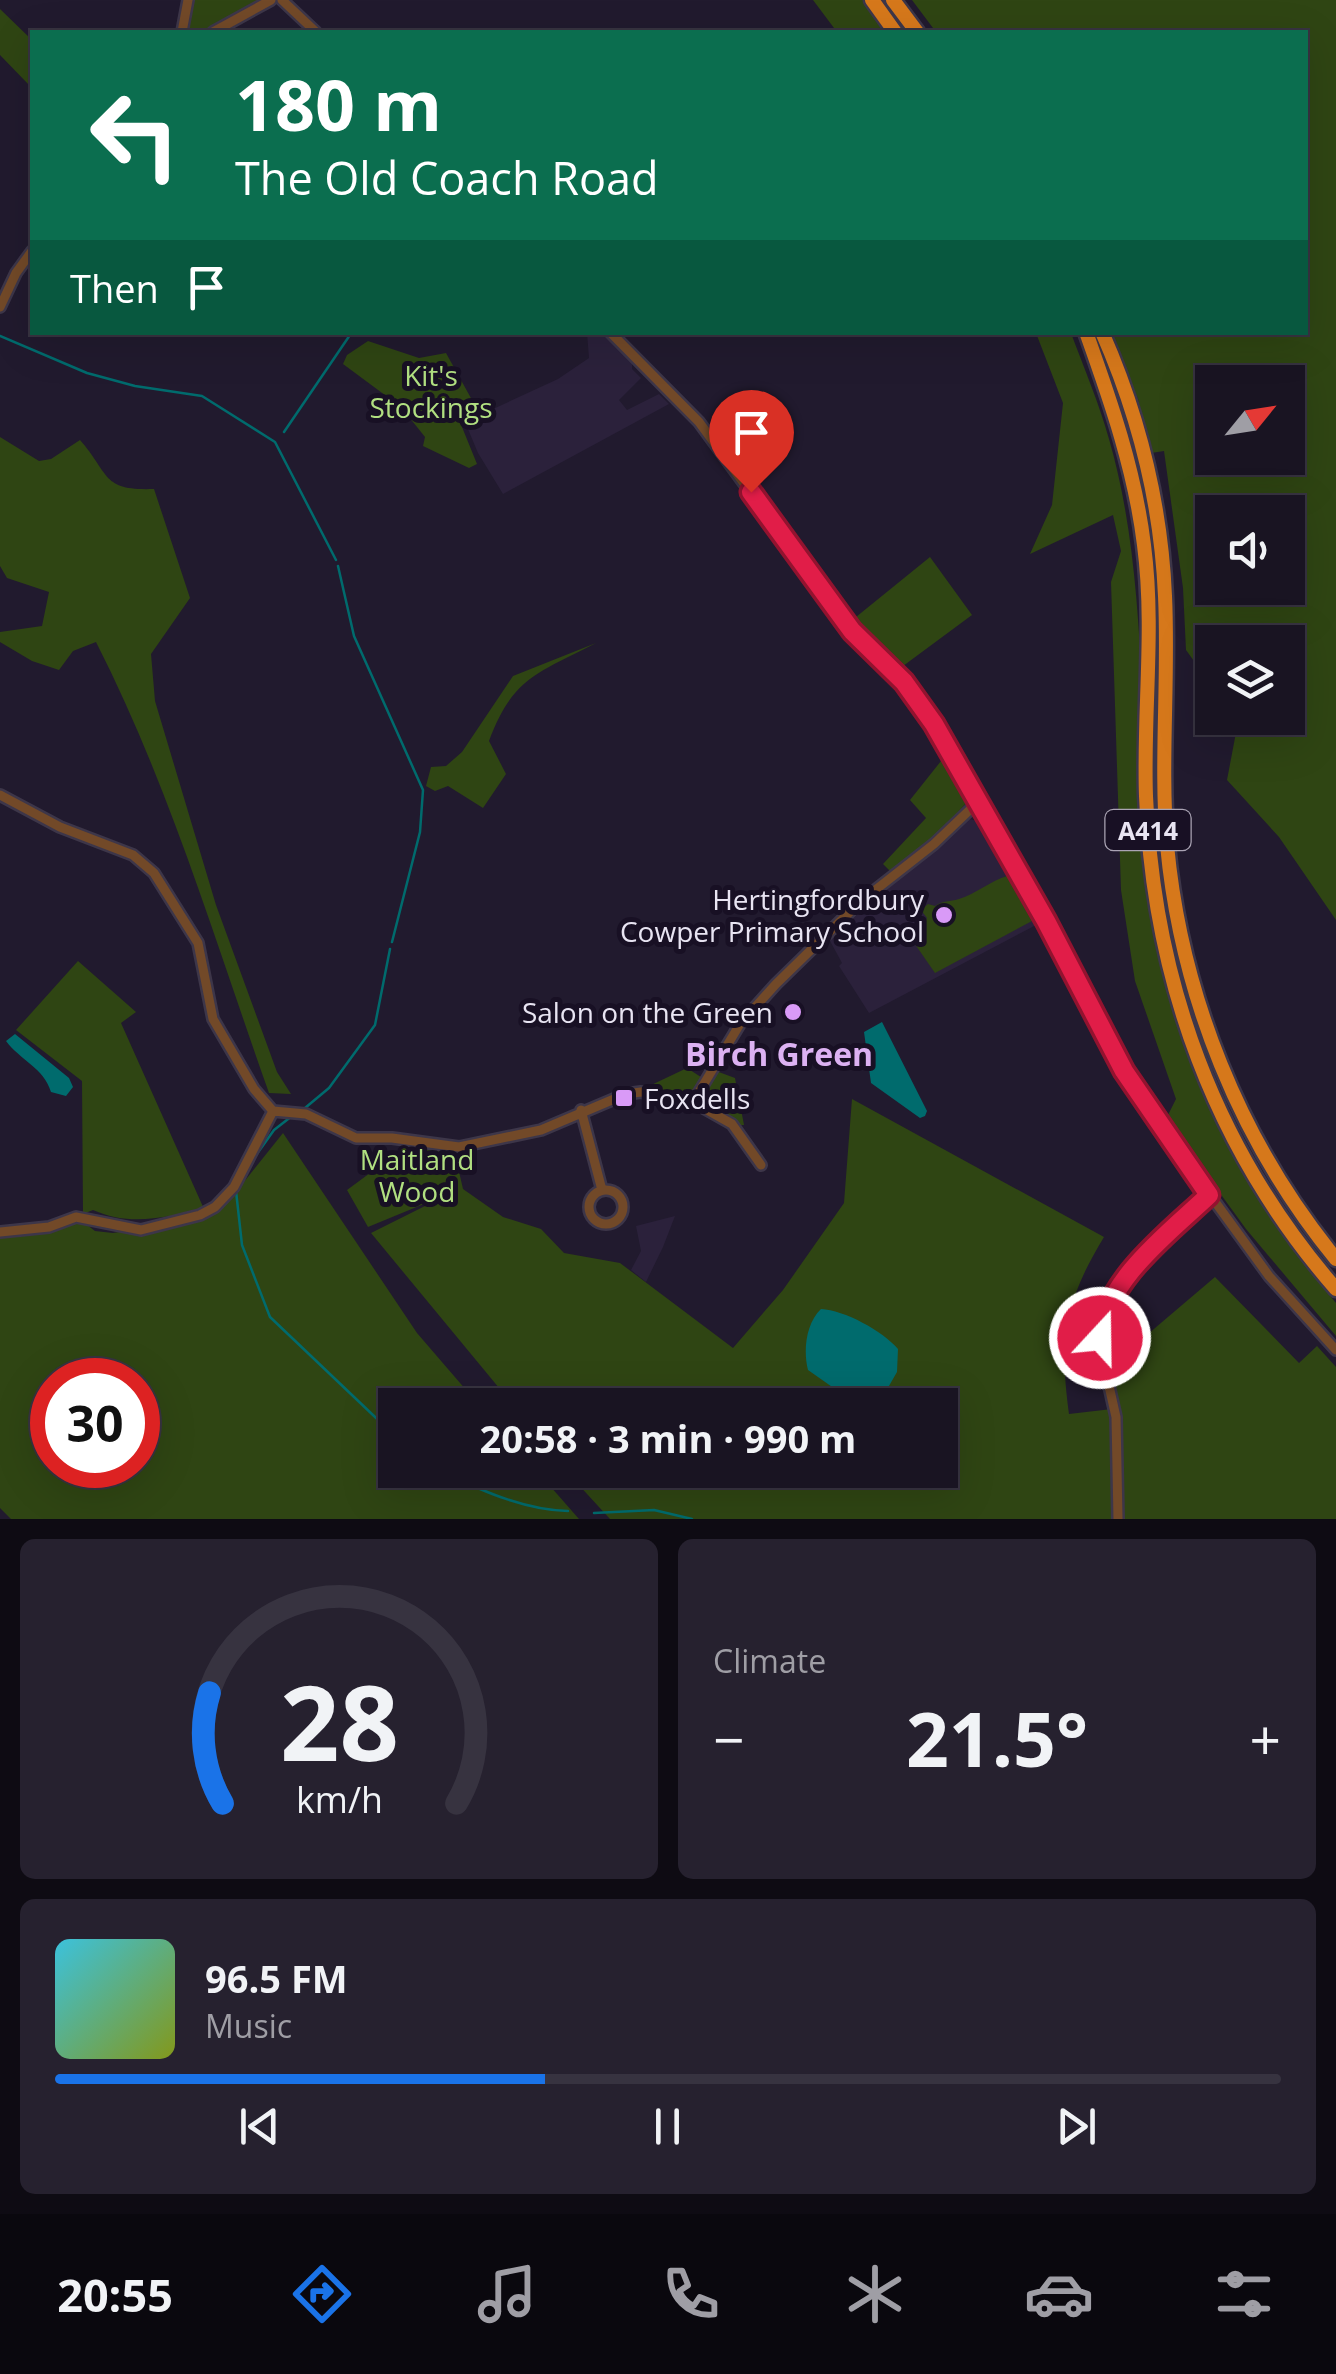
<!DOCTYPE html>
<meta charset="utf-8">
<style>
:root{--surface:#191422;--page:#26212f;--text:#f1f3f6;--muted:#9f9ea5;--line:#373340;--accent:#1a73e8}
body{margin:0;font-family:"Open Sans",sans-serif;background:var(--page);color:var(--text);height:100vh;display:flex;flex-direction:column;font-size:38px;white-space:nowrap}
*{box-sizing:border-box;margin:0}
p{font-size:32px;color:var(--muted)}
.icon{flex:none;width:55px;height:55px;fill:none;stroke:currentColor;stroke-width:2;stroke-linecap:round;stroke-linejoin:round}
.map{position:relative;height:1519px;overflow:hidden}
.panel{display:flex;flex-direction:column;gap:20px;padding:20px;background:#0e0b13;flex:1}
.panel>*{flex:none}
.hud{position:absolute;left:30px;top:30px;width:1278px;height:305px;border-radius:0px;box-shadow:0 10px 40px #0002,0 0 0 2px var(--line);background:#0b6e4f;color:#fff;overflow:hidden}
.needle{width:65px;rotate:60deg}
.fabs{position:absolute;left:1195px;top:365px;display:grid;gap:20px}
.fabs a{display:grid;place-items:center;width:110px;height:110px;border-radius:0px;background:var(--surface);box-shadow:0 10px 40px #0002,0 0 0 2px var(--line);font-size:50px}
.speed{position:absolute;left:30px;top:1358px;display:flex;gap:20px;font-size:50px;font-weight:700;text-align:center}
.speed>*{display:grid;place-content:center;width:130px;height:130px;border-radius:50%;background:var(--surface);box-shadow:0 10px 40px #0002,0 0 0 2px var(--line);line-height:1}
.speed .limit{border:15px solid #d22;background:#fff;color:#111}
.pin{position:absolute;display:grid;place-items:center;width:85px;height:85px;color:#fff;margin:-102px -42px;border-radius:50% 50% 50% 0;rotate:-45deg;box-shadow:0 0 10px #0007}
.pin .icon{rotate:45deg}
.me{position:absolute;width:110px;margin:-55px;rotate:21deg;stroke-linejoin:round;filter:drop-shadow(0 0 8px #0008)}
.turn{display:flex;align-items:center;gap:35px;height:210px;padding:0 40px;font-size:45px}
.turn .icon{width:130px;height:130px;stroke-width:2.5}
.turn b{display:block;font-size:70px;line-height:85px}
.then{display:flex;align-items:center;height:95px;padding:0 40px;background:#0003;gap:20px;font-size:38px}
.big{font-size:75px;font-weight:700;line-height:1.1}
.panel .widget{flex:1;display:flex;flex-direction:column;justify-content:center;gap:15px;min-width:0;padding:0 35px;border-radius:15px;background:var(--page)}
.panel .dial{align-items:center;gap:0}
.dial svg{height:260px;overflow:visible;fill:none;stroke:var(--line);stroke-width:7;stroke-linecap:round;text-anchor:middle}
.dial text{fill:var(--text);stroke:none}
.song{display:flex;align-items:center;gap:30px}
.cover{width:120px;height:120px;border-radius:15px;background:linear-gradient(135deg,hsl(190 70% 55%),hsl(70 70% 35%))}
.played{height:10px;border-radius:5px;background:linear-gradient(90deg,var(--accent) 40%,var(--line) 40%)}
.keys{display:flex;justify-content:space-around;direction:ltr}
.heat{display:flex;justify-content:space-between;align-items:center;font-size:55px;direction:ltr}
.panel .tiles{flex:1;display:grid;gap:20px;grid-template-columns:1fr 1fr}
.widget:last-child{grid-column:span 2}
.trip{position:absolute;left:378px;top:1388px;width:580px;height:100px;border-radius:0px;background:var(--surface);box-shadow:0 10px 40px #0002,0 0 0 2px var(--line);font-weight:700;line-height:100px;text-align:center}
.menu{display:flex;height:160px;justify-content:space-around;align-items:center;background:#0a080e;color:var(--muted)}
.menu .icon{width:70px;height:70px}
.menu .on{color:var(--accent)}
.menu b{font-size:45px;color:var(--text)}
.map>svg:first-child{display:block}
</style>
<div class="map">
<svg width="1336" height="1519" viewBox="0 0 1336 1519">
<rect width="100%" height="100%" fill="#211a2e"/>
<path fill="#2b213b" d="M587,333H602L632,360V369L641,378L619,400L627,410L659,394L669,404L503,494L478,453L465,422L558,379L589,358Z
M969,819L982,822L1038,924L869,1013L839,966L842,963L829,939Z
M675,1216L663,1247L646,1282L631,1270L641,1251L636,1226Z"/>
<path fill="#2f4513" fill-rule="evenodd" d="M191,0H267L208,32H186Z
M813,0H863L886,32H837Z
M912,0H1336V920L1279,837L1227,780L1238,722L1235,718H1288V642H1212V686L1186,650L1183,588L1164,451L1151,453L1138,399L1110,333L1305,332V32H936ZM1288,382V458H1212V382ZM1288,512V588H1212V512Z
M0,9L32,40V81L29,85L0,55Z
M1036,333H1071C1084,368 1099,403 1109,439C1132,518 1138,604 1142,686C1145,749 1138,813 1145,875C1161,1033 1235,1183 1336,1303V1336L1246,1229L1166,1119L1176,1099L1135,981L1121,890L1111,582L1121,551L1113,515L1030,554L1052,505L1063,403Z
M368,341L419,358L446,353L477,409L462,427L477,464L469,468L423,446L425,437L401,407L343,364L347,355Z
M0,437L39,461L51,459L80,440C110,474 101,491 154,489L190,598L151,654L155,701L216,905L277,1072L291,1094L269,1093C215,941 169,785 96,642L73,651L59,670L32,661L0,642V632L42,626L49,592L7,578L0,566Z
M930,557L972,615L899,669L856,617Z
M596,643C539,673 513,676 489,741L506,774L483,808L448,786L435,791L426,786L431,767L446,766L462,752L513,676Z
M948,760L968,801L927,846L891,872L883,864L926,818L910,800L941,761Z
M1007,876L1032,921L935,973L910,937L923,927L927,918L921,910L928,904L935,906C944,900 949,902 959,899C976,894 990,881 1007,876Z
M78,961L136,1012L121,1023L204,1209C165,1217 131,1227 93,1210L83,1214L82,1081L16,1030Z
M687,1068L704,1079L691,1098L651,1092L647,1087Z
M716,1071L735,1078L744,1125H738L700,1102Z
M852,1099L1104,1237C1064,1303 1059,1339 1069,1414L1112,1409L1115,1519H610L565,1470H940V1405H513L371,1233L453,1192L368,1227L347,1190L412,1142L454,1150L463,1189L503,1217L541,1229L564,1253L620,1263L733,1348L783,1290L844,1203Z
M283,1133L417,1333L479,1405H395V1470H536L579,1519H11L0,1508V1237L30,1235L82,1221L95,1231L113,1233L196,1220L227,1203ZM52,1380H138V1465H52Z
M1215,1277L1299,1363L1317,1346L1336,1367V1519H1123L1122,1427L1108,1368Z"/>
<path fill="#006b6d" d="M882,1022L927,1111L925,1116L920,1118L871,1083L864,1032Z
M15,1034L69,1078L73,1087L66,1096L51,1092C44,1068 20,1060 6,1041Z
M821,1309C844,1310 883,1331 898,1349L897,1372L878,1405L855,1403L808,1370C803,1351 806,1323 821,1309Z"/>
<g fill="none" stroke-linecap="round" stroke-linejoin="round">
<path stroke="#006b6d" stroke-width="2.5" d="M0,336L87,373L135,386L202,396L275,442
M284,432L352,332
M275,442L336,560
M338,566L354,636L423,790L420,832L392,942
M305,1108L329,1088L375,1025L390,949
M254,1158L274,1130L292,1116
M236,1191L242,1245L270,1317L395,1436
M438,1470C478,1489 523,1510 568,1511
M594,1513L654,1510L692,1519"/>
<g stroke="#3d3649" stroke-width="14">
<path id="minor" d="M282,0L316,32
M182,32L188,0
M213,32L271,0
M0,307L16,273L32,251
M610,332L699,422L852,631L916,698L1046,921L1099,1027L1141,1100L1269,1276L1336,1350
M0,795L60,827L133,855L154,873L198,943L213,1019L254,1089L273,1111
M693,1102L732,1124L761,1165
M581,1110L602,1190
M273,1111L306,1114L356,1138H392L459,1147L541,1130L626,1094L641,1092L682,1103L693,1102L740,1024L776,984L860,902L934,844L978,802
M589 1207a17 17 0 1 1 34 0a17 17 0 1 1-34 0Z
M0,1232L49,1227L76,1217L141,1230L200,1215L215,1207L234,1187L273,1111
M1118,1519L1116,1417L1100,1346L1103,1320L1132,1272L1209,1195"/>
</g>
<g stroke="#3d3649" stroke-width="19">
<path id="trunk" d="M872,0L895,32
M893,0L917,32
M1086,332C1111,402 1135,471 1144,545C1155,629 1143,712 1146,796C1153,980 1215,1150 1336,1289
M1102,332C1139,416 1161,504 1165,596C1169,679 1160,762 1167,845C1181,995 1240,1142 1336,1259"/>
</g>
<use href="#minor" stroke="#724928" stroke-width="9"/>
<use href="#trunk" stroke="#d6781b" stroke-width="14"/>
</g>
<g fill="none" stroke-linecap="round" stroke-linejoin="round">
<g stroke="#92132f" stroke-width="25">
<path id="route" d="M751,492L852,631L904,682L934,724L1046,921L1124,1071L1209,1195C1170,1232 1105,1280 1100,1338"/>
</g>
<use href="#route" stroke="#e11d48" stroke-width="18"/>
</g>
<g fill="#d99af7" stroke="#181024" stroke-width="4">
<circle cx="944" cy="915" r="10"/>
<circle cx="793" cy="1012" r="10"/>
<rect x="614" y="1088" width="20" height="20" rx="5"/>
</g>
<g text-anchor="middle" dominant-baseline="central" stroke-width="10" stroke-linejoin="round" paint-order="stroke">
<rect fill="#181024" stroke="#aaa4b4" stroke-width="2.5" x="1105.5" y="810" width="85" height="40" rx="8"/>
<g font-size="25" font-weight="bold" fill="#e8e4f2">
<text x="1148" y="830">A414</text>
</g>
<g font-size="28" fill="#b1df81" stroke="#181024">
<text x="431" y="375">Kit's<tspan x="431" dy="32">Stockings</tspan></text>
<text x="417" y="1159">Maitland<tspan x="417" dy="32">Wood</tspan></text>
</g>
<g font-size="28" fill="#e8e4f2" stroke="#181024" text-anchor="end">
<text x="924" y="899">Hertingfordbury<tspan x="924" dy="32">Cowper Primary School</tspan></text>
<text x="773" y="1012">Salon on the Green</text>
<text x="644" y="1098" text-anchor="start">Foxdells</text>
</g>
<g font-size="32" font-weight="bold" fill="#dcb1f2" stroke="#181024">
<text x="779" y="1053">Birch Green</text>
</g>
</g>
</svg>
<div class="fabs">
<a><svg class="needle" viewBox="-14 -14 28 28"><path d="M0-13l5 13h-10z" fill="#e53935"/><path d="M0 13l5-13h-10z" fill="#9f9ea5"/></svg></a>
<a><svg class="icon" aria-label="sound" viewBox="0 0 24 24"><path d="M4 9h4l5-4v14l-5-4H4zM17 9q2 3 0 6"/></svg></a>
<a><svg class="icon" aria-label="layers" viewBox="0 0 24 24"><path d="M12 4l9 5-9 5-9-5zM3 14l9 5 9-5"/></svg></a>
</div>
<div class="speed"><div class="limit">30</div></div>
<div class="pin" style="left:751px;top:492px;background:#d93025"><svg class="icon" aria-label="arrive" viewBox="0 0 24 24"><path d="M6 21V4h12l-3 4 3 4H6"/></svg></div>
<svg class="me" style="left:1100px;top:1338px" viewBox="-20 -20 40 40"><circle r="17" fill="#e11d48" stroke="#fff" stroke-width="3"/><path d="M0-11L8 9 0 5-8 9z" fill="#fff"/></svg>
<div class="trip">20:58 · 3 min · 990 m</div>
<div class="hud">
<div class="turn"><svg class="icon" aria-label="left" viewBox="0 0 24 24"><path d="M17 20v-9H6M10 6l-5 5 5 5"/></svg><div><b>180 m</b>The Old Coach Road</div></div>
<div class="then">Then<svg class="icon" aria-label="arrive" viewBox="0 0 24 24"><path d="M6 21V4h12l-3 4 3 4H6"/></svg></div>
</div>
</div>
<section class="panel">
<div class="tiles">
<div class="widget dial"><svg viewBox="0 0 100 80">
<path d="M14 69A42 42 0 1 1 86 69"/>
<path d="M14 69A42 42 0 0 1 10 35" stroke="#1a73e8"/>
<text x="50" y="56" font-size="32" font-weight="700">28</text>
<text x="50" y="72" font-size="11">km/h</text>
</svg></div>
<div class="widget"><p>Climate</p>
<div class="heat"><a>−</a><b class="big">21.5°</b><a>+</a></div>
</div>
<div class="widget">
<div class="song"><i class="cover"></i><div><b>96.5 FM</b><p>Music</p></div></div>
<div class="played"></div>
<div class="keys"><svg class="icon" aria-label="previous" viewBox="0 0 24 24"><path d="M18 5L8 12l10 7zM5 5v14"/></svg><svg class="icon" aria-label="pause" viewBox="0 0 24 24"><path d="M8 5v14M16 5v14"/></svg><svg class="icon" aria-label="next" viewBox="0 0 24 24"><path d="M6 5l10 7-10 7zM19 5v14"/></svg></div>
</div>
</div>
</section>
<nav class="menu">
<b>20:55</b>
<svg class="icon on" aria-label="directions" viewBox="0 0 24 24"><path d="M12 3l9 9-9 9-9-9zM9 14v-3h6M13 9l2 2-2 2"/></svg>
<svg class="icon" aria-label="music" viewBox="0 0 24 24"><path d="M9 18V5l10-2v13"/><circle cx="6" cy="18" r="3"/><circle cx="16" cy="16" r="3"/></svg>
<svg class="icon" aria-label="phone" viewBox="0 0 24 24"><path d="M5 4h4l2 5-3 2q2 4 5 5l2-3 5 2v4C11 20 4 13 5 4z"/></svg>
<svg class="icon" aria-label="climate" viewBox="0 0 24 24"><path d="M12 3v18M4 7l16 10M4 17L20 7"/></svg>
<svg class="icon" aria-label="car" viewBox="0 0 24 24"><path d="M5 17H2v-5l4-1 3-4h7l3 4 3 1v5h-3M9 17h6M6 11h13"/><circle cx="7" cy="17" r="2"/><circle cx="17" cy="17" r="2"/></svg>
<svg class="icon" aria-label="filters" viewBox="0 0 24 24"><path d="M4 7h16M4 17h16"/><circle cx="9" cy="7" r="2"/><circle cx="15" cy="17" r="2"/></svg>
</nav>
